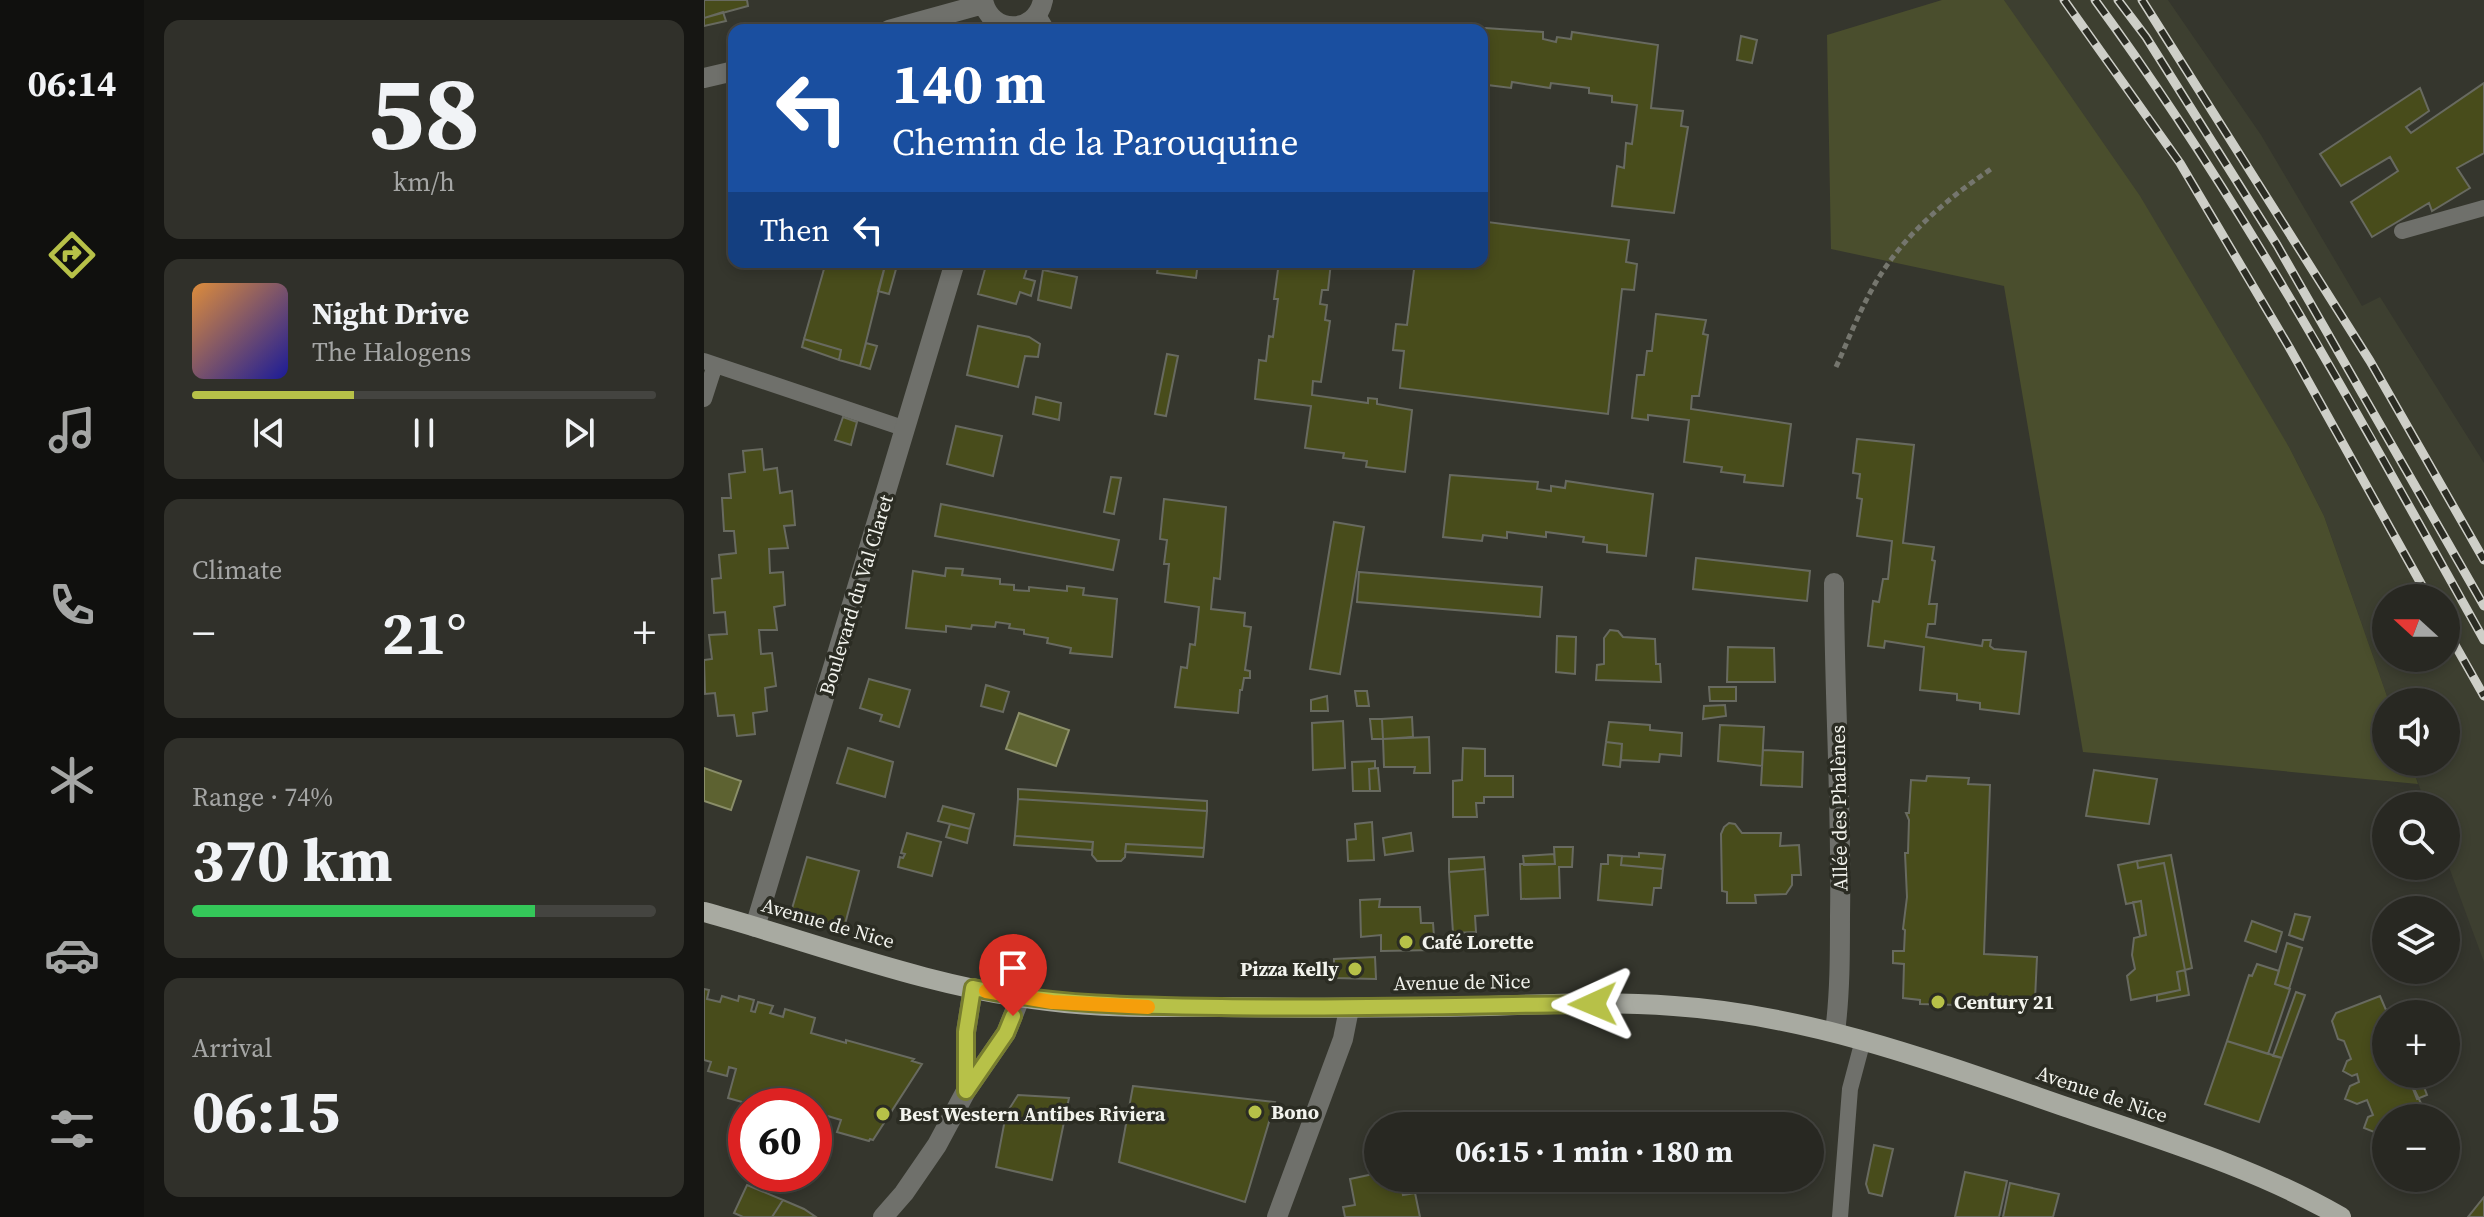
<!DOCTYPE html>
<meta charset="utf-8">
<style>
:root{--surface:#282822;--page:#30302a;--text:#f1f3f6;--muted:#a5a6a5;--line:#444440;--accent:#b7c148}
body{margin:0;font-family:"Source Serif 4",serif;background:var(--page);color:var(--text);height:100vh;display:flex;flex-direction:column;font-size:30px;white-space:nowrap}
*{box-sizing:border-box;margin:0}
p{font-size:26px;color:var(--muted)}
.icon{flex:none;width:44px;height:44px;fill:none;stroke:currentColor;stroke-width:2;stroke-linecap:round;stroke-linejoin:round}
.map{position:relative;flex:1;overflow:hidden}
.drawer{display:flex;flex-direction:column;gap:20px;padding:20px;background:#161613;width:560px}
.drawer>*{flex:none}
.guide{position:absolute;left:24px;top:24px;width:760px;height:244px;border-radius:16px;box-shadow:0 4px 12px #0003,0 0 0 2px var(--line);background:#1a4fa0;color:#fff;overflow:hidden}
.needle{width:52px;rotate:291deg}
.buttons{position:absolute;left:1668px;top:584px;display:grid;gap:16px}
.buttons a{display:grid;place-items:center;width:88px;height:88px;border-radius:50%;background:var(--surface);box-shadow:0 4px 12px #0003,0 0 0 2px var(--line);font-size:40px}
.speed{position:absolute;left:24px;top:1088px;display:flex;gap:16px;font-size:40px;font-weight:700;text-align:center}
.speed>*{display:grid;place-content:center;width:104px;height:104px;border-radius:50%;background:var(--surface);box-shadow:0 4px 12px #0003,0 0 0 2px var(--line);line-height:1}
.speed .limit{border:12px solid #d22;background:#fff;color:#111}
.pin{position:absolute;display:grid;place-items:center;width:68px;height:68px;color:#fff;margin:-82px -34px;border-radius:50% 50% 50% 0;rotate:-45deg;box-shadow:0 0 8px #0007}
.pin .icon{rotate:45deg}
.me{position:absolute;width:88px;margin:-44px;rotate:269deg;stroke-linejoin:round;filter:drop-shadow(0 0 6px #0008)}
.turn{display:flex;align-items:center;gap:28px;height:168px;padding:0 32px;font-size:36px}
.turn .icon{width:104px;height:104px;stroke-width:2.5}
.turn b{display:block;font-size:56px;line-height:68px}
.then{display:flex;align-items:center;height:76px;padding:0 32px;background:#0003;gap:16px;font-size:30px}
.big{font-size:60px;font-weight:700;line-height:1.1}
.drawer .card{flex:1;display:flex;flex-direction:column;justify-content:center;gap:12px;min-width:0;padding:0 28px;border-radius:16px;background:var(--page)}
.drawer .dial{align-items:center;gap:0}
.dial b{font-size:104px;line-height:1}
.song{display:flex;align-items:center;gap:24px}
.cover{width:96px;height:96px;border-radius:12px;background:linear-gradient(135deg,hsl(30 70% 55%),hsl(240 70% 35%))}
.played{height:8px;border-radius:4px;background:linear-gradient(90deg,var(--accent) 35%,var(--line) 35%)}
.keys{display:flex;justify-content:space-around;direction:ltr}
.heat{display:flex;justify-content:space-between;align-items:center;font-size:44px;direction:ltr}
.charge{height:12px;border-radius:6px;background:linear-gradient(90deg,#34c759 74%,var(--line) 0)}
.trip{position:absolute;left:660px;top:1112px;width:460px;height:80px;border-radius:40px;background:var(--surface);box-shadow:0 4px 12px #0003,0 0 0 2px var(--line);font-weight:700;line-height:80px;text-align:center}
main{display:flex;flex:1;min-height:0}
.tabs{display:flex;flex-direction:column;width:144px;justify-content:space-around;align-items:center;background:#10100e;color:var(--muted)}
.tabs .icon{width:56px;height:56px}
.tabs .selected{color:var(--accent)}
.tabs b{font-size:36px;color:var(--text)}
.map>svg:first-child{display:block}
</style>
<main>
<nav class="tabs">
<b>06:14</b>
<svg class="icon selected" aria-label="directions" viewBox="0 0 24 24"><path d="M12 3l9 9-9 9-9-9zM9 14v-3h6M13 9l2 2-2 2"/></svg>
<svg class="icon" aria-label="music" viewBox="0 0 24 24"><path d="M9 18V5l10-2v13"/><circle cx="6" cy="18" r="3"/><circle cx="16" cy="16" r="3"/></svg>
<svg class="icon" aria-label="phone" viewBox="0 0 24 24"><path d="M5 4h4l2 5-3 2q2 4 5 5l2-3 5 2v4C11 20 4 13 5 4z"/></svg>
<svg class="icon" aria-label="climate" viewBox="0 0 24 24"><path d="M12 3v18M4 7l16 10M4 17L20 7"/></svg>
<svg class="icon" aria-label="car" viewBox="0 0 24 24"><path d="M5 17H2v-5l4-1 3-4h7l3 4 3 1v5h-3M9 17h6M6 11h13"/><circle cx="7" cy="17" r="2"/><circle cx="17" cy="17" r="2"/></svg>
<svg class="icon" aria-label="filters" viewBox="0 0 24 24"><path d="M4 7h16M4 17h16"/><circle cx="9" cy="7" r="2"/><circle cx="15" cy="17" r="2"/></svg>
</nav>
<section class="drawer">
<div class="card dial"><b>58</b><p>km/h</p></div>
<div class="card">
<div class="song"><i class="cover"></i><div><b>Night Drive</b><p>The Halogens</p></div></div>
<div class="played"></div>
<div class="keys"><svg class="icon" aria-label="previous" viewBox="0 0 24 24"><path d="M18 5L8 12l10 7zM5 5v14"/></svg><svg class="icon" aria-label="pause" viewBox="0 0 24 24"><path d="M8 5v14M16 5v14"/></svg><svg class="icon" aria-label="next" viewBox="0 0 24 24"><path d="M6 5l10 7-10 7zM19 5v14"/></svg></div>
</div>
<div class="card"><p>Climate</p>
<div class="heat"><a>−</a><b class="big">21°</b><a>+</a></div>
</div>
<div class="card"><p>Range · 74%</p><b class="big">370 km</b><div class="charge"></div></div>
<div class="card"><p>Arrival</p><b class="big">06:15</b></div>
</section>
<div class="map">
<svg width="1780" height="1217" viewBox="0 0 1780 1217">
<rect width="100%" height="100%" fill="#35362d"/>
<path fill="#3d3f30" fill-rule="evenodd" d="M1300,0H1464L1557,135L1658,306L1676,297L1780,463V962L1742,859V806H1722L1707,762H1742V702H1685L1620,516L1585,447ZM1682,598H1742V658H1682Z"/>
<path fill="#4a4e2d" d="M1238,0H1300L1436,196L1585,447L1620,516L1685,702H1682V762H1707L1714,784L1379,752L1300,286L1127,249L1123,35Z"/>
<path fill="#5d6231" stroke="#8a8e69" stroke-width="2" d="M315,713L365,730L352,766L302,749Z
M0,768L37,781L27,810L0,801Z"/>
<path fill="#484c1b" stroke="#686a60" stroke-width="2" d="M0,0H43L44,6L0,18Z
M19,12L22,21L0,26V18Z
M751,26L839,32V39L852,42L853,37L867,39L868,32L954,45L947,108L979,111L977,126L984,127L970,213L908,206L913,166L920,168L922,143L928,144L933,105L908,102V96L885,93V88L847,83L846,88L808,82L807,88L783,85V91H778V30H751Z
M1037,36L1053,40L1048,63L1033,60Z
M1780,83V153L1753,168L1766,188L1728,211L1725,203L1668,237L1647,202L1694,171L1686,157L1637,186L1616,154L1716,88L1725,111L1702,127L1707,133Z
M778,206H784L783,222L925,240L922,262L933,264L930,290L918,289L904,414L696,388L700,351L689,350L692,324L703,325L711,262H778Z
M122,262H182L156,366L135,360L137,350L100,339Z
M182,262H194L185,294L174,291Z
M283,262H312L324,265L320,278L331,281L327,296L316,292L312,304L274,294Z
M430,262H494L492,278L453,273L454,267L430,264Z
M575,262H627L624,290H618L616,304L623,305L621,320L626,321L617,382L609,381L608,395L664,403V398L673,399V404L708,410L701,472L662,467L663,461L639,458L640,453L601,448L607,406L551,399L555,360L562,361L565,336L569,337L574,299H570Z
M339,270L373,277L367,308L334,300Z
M952,314L1002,320L999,334L1004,335L995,396H988L987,409L1087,424L1079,486L1040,482L1041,475L1017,472L1018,467L980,462L985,420L944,415V420L928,418L933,375H940L943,351H948Z
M274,326L325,337L336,344L334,357L321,356L314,387L263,375Z
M100,339L137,350L135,360L98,347Z
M162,343L173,346L166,369L156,366Z
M463,354L474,356L462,416L451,414Z
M332,397L357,403L355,420L329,414Z
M139,417L153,422L147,445L131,440Z
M252,426L298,436L289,476L243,464Z
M1153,439L1210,445L1199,543L1230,547L1228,560L1231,561L1225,604H1233L1231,624H1224L1222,637L1278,646L1279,640H1287L1286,646L1290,649L1322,652L1315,714L1276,709V703L1253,700V694L1216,690L1220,647L1181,641L1180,648L1164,646L1169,601L1175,602L1179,579H1184L1188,541L1153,536L1158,499L1153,498L1156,474L1149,473Z
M58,449L60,470L73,468L76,493L88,491L91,525L80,526L84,548L65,549L66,573L79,572L81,605L70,607L73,630H55L57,654L68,653L72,686L61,688L63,711L49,713L51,734L33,736L30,715L14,716L11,693L1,694L0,660L8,659L5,635L23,634L21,612L10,613L8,579L17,578L15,555L32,553L30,531H20L18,498H27L25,474L41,472L39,451Z
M746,475L834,482L833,489L847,491V486L861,488L862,481L949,494L942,556L903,552V545L879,542L880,537L842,532V537L803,532V538L779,535L778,541L739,537Z
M407,477L417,478L410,514L400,512Z
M460,499L522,507L516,579L510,578L507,609L541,613L540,626L547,627L541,670L546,671V678H540L538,690H536L534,713L471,707L477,667L483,668L486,644L491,645L495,607L461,602L465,564H460L463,540L456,539Z
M237,504L415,540L409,570L231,536Z
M630,522L660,527L636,674L606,669Z
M992,558L1106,571L1103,601L989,589Z
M242,568L259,569L258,575L296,579V584L310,585V590L325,591V587L363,591V586L380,588L379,595L413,599L408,657L366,653L367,648L343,643L344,638L320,634V630L305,628L306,624L292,622L291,627L268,625L267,629L242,626V632L202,628L209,571L241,576Z
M655,572L838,587L836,617L653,602Z
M906,630L914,631L919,637L951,639L952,664H956L957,682L892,680L893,665L900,664V638Z
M853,636L872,637L871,674L852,672Z
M1024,647L1070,648L1071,682H1023Z
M165,679L206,690L195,727L176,721L178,715L156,708Z
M282,685L305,692L299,712L277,706Z
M1005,687H1032V701H1006Z
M651,691H663L665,706H653Z
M623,696L624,711H607V700Z
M1021,705L1022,716L999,719L1000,706Z
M708,717L709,737L679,739L678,719Z
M666,719H678L679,739H668Z
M639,721L641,768L609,770L608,723Z
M905,722L946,725V730L978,733L977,756L956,754L955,762L917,760L918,744L902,742Z
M1016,725L1060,727L1058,766L1014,761Z
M725,737L726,773H710L711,767H680L679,739Z
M902,742L918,744L916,767L899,765Z
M144,748L189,762L181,797L133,783Z
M759,748L781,749V776H809V797H780V803H772L773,817H749V781L758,780Z
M1059,750L1099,752L1098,787L1057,785Z
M671,761V768L665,769L666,791H649L648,762Z
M674,768L676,791H666L665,769Z
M1390,770L1453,779L1445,824L1382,816Z
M1223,776L1265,778L1264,784L1286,785L1280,954L1333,957L1331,999L1278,997L1279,1003L1257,1002L1256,1005L1216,1004V1000L1199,998L1200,964L1189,963V951H1200L1201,930L1199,929L1203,897L1201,853H1204L1205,820L1202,813H1205L1207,780L1222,781Z
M314,789L503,801V811L314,799Z
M314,799L503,811L500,848L422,844L421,857L417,861H393L388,855L389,842L311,836Z
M239,806L270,814L266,829L234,821Z
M668,822L670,860L644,861L643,840L652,839L651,824Z
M1025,823L1031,824L1038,833H1077L1076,846L1095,845L1097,875H1088V885L1082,894L1051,895L1052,903H1023V892L1018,891L1017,834L1020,827Z
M246,824L266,829L263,843L242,837Z
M203,833L237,842L228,876L194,867L196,857L199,858L201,854L197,853Z
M707,833L709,851L681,855L679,838Z
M311,836L389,842L388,850L310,845Z
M422,844L500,848L499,857L421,852Z
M850,847H869L868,867H855L856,898L817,899L816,864H851Z
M935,853L961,855L959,869L917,865L918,856L935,857Z
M850,854L851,864L820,865L819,856Z
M904,855L918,856L917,865L959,869L957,888H950L948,905L894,900L897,864H904Z
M1467,855L1488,968L1481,970L1460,863L1434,868L1433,861Z
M103,857L155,871L140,928L87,912Z
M780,857L781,869L745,872V859Z
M1433,861L1434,868L1460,863L1481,970L1473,972L1476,990L1427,1000L1423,976L1431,969L1428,955L1430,938L1442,935L1437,901L1422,904L1414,865Z
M781,869L784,915L771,916L772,932L749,933L745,872Z
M676,899L675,907H716L717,923H729L731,950L677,951V935L657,937L656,900Z
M1437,901L1442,935L1436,936L1429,902Z
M1591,914L1606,917L1599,940L1585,935Z
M1548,921L1578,932L1572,952L1541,941Z
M1583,943L1598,948L1585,989L1571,984Z
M671,957L672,979L630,978V959Z
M1553,964L1575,971L1571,984L1586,989L1564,1054L1523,1041L1545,975L1548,976Z
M1481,970L1485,995L1453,1001V995L1476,990L1473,972Z
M0,989L5,990L3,999L16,1002L18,996L34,1001L35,996L50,1000L47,1011L51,1012L54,1002L69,1006L66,1013L79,1017L81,1009L111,1018L107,1033L142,1043V1040L210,1059L208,1061L218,1064L169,1140L166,1139L165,1141L133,1132L137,1120L110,1112V1106L88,1101L87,1106H52L24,1098L32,1069L25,1067L23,1076L4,1071L7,1062L0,1060Z
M1592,992L1601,995L1578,1058L1569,1056Z
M1676,996L1682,1010L1689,1008L1692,1014H1682V1074H1703L1724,1118H1682V1164L1679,1156L1682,1149L1675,1130L1670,1132L1660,1128L1664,1117L1669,1115L1663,1100L1653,1104L1641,1099L1646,1086L1655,1082L1653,1074L1648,1076L1639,1071L1643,1061L1647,1059L1640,1041L1634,1039L1628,1021L1632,1013Z
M1523,1041L1578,1058L1555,1122L1501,1104Z
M1703,1074H1715L1723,1095L1713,1099Z
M429,1086L571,1102L541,1202L415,1162Z
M314,1095L365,1098L348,1180L292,1167L302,1114Z
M1170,1145L1189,1149L1178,1196L1165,1193L1162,1184Z
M1261,1172L1303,1181L1295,1217H1251Z
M674,1173V1178H696L699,1195L711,1193L716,1217H641L639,1207L651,1205L646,1179Z
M1306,1183L1355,1194L1349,1217H1299Z
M43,1185L79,1200L68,1217H39L30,1213Z
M1780,1197V1217H1764Z
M79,1200L100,1209L112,1217H68Z"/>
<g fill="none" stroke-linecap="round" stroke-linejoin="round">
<path stroke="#75766e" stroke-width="5" stroke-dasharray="6 4" stroke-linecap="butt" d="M1132,367C1148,332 1162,293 1186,261C1213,224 1249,195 1287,169"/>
<path stroke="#6f706b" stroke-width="16" d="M334,15L343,30
M1698,231L1780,208
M0,361L202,429
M0,399L11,365
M1136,1217L1146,1089L1159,1040"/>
<path stroke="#6f706b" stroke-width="20" d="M279,0C286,35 332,35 339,0
M185,30L279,4
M0,78L30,71
M1130,583C1130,694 1138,805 1136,916C1136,954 1136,994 1131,1032
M51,927L251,262
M262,1091V1032L269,988
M179,1217L200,1193L233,1145L262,1091L302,1033L316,998
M573,1217L639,1039L645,1009"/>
<path stroke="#a8aaa1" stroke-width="20" d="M0,912C113,943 226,988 344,1001C400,1008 457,1007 513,1007C603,1008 693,1008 784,1006C846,1004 908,1001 970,1006C1106,1015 1235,1063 1362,1107C1455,1139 1552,1168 1637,1217"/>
<g stroke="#cecfc8" stroke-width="9">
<path id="rail" d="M1360,0L1476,163L1585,347L1725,598
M1391,0C1538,200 1659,424 1780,640
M1414,0L1442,37L1573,245L1780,606
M1438,0L1666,361L1780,560
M1742,629L1780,696"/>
</g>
<use href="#rail" stroke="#2b2c23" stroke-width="6" stroke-dasharray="18" stroke-linecap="butt"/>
</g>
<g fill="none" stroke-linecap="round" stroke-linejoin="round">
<g stroke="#777d2f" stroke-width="20">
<path id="route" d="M309,1016L302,1033L262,1091V1032L269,988C351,1005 433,1006 517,1007C641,1009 765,1005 889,1004"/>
</g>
<use href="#route" stroke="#b7c148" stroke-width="14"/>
<path stroke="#f59e0b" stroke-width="14" d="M282,991L348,1002L444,1007"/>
</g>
<g fill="#b7c148" stroke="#2b2c23" stroke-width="3">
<circle cx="702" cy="942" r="8"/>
<circle cx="651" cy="969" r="8"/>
<circle cx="1234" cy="1002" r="8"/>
<circle cx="551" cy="1112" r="8"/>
<circle cx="179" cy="1114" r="8"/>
</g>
<g text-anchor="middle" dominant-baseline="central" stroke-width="7" stroke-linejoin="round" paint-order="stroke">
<g font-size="20" fill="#f2f3ed" stroke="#2b2c23">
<text transform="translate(152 595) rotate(-73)">Boulevard du Val Claret</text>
<text transform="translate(1135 808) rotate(-91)">Allée des Phalènes</text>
<text transform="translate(124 923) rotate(16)">Avenue de Nice</text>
<text transform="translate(758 982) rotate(-1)">Avenue de Nice</text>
<text transform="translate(1398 1094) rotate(19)">Avenue de Nice</text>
</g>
<g font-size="20" font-weight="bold" fill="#f2f3ed" stroke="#2b2c23" text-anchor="start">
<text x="718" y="942">Café Lorette</text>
<text x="635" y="969" text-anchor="end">Pizza Kelly</text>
<text x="1250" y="1002">Century 21</text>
<text x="567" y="1112">Bono</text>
<text x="195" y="1114">Best Western Antibes Riviera</text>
</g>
</g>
</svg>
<div class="buttons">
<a><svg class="needle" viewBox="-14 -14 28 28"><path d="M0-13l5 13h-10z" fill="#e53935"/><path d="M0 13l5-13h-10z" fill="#a5a6a5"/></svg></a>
<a><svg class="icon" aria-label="sound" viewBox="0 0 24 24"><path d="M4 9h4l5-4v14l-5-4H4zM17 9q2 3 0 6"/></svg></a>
<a><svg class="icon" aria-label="search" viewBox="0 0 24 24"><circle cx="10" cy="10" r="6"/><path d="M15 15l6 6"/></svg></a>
<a><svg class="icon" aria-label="layers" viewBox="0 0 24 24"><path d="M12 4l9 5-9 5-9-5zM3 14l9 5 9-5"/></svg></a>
<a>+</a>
<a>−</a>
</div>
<div class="speed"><div class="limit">60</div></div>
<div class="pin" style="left:309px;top:1016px;background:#d93025"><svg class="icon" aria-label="arrive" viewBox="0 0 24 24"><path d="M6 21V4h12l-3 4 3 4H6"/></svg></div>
<svg class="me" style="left:889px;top:1004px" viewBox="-20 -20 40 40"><path d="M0-17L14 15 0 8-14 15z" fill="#b7c148" stroke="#fff" stroke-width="4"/></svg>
<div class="trip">06:15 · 1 min · 180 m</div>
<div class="guide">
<div class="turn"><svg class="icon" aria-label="left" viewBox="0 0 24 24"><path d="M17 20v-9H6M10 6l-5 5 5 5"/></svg><div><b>140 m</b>Chemin de la Parouquine</div></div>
<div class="then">Then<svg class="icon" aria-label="left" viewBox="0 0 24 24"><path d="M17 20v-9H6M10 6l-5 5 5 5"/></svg></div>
</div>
</div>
</main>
